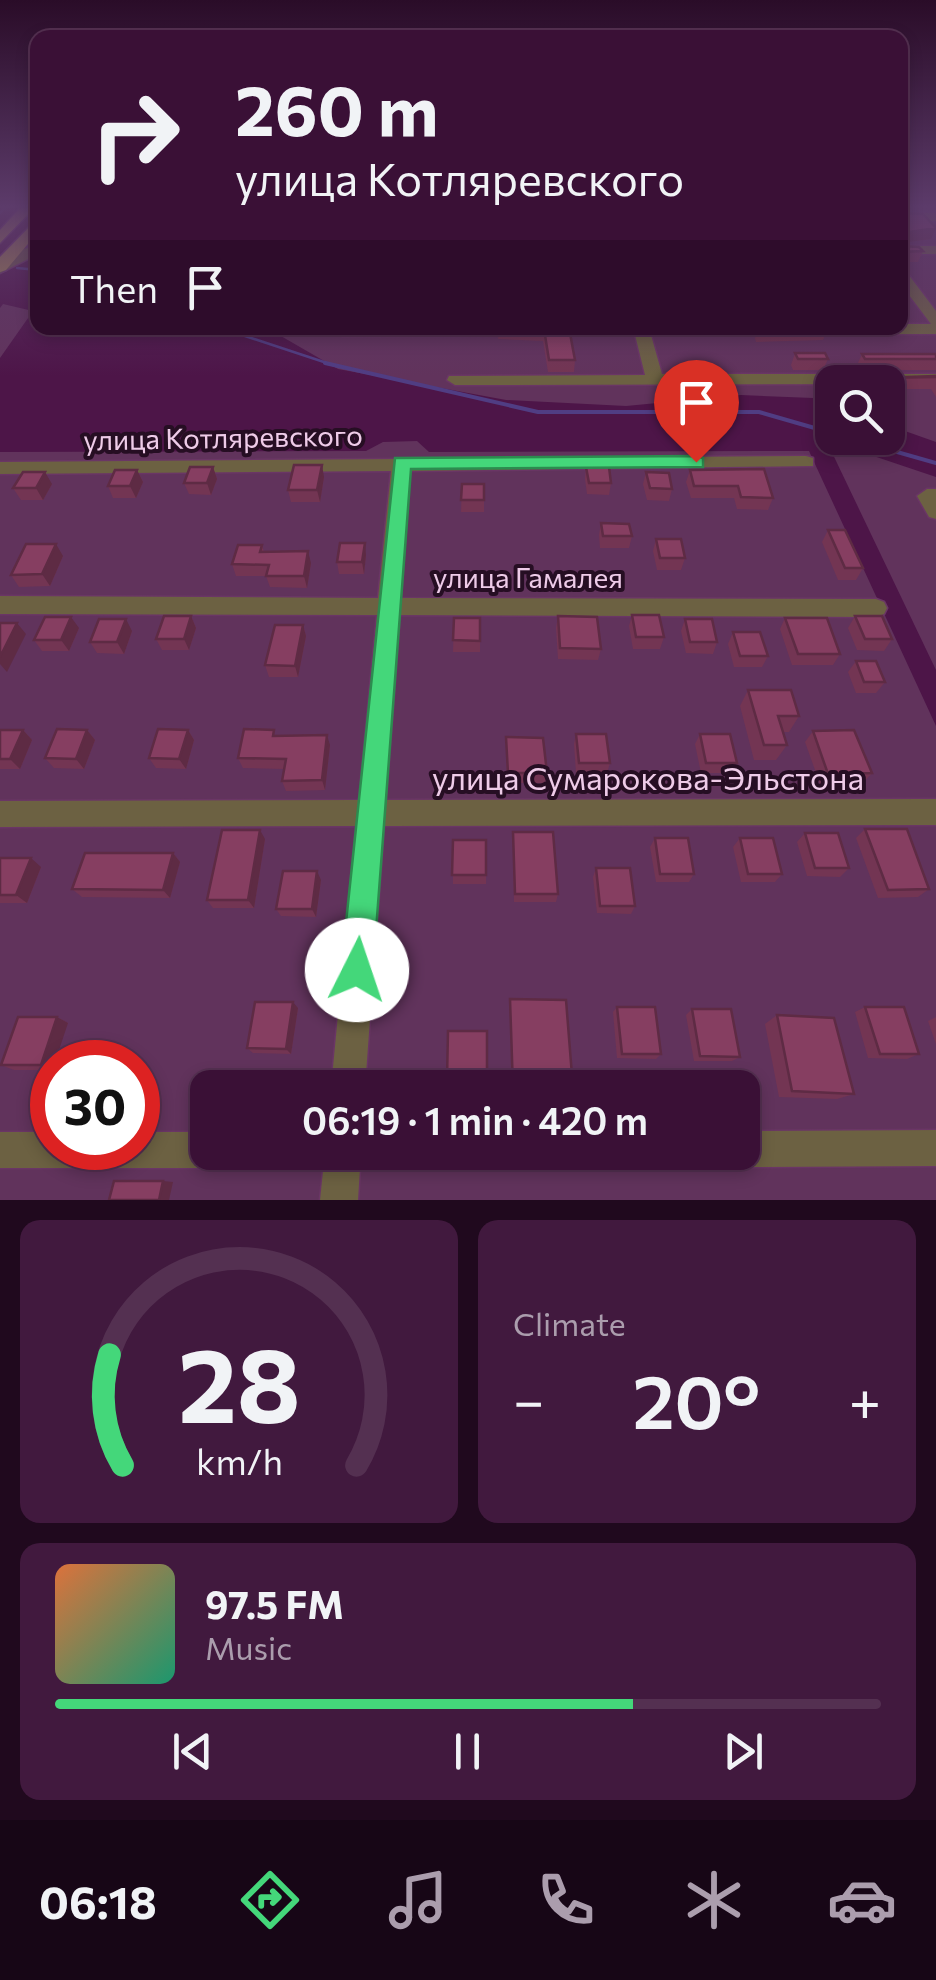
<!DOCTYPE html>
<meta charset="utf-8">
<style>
:root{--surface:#3a1036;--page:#41193e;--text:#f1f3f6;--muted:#ab9dad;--line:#543051;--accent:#44d77a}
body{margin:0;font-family:Commissioner,sans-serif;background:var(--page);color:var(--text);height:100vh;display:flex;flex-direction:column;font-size:38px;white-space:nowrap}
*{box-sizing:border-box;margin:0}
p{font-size:32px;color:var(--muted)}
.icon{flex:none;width:55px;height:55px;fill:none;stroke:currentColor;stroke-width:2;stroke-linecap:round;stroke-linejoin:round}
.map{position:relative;height:1200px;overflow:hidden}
.drawer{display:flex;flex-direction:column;gap:20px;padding:20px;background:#20091e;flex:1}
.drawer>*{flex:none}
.hud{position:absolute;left:30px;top:30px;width:878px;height:305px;border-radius:20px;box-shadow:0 5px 15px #0003,0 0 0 2px var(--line);background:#3a1036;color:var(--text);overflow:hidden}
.fabs{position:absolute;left:815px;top:365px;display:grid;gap:20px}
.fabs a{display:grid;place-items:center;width:90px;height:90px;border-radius:20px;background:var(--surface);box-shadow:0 5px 15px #0003,0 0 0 2px var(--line);font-size:50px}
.speed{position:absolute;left:30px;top:1040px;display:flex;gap:20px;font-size:50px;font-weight:700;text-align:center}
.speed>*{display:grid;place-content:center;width:130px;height:130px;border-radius:50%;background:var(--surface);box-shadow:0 5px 15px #0003,0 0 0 2px var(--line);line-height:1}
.speed .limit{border:15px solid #d22;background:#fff;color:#111}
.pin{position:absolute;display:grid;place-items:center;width:85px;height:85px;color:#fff;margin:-102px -42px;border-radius:50% 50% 50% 0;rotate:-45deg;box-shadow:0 0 10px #0007}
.pin .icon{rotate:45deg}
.me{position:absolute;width:110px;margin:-55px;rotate:4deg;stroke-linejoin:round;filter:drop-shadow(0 0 8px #0008)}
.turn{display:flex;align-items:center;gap:35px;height:210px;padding:0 40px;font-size:45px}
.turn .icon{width:130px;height:130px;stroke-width:2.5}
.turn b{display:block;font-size:70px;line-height:85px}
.then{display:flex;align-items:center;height:95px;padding:0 40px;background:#0003;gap:20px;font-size:38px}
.big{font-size:75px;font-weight:600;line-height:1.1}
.drawer .tile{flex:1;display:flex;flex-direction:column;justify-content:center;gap:15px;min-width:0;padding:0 35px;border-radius:20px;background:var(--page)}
.drawer .dial{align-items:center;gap:0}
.dial svg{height:260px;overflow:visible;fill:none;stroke:var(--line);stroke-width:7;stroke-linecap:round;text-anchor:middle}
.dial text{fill:var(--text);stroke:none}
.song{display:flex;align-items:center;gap:30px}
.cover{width:120px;height:120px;border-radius:15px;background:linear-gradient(135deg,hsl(20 70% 55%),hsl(160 70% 35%))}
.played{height:10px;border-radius:5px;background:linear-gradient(90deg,var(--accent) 70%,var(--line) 70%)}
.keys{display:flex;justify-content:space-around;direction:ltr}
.heat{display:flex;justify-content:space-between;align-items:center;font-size:55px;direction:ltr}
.drawer .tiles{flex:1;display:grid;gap:20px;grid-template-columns:1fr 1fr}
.tile:last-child{grid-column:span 2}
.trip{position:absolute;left:190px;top:1070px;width:570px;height:100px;border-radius:20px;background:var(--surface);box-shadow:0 5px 15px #0003,0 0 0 2px var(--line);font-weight:600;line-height:100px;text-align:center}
.menu{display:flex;height:160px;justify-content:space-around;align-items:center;background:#170616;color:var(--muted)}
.menu .icon{width:70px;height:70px}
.menu .active{color:var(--accent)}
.menu b{font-size:45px;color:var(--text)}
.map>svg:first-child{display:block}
</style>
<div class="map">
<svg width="936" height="1200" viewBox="0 0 936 1200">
<rect width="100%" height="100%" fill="#4d1548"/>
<path fill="#61335c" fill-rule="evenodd" d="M900,208H936V442L888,425V382H832V405L813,398L741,395L626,406L506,400L338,369L267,328H900Z
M3,304L33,311L0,358V308Z
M826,440L936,477V670Z
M417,441L429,452L809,451L936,726V1200H0V452L366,451L383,442ZM52,1062H138V1148H52ZM208,1088H742V1152H208Z"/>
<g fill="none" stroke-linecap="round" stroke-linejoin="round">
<path stroke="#503d83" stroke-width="2.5" d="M0,213L5,208
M17,268L38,270
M221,328L336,366"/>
<path stroke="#503d83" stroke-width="4" d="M325,363L538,412H759L832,433
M848,438L936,463"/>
<g stroke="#6a3665" stroke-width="3">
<path id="minor" d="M900,213H936V221H900Z
M38,246V254L0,273V263L18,250Z
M900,246H936V254H900Z
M900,269L905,270L936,311V334L651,335L662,374H936V384L455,385L447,380L449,376L645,375L635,335L342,336L334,331L336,328H900V324H931L900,283Z
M806,456L813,458V466L410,471L401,598L876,599L884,602L887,608L884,614L876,617L400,615L386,800L936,799V825L384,826L365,1088H331L356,826L0,827V801L359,800L377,615L0,614V596L378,598L391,471L0,474V462Z
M927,489H936V519L929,517L917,496Z
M936,1130V1166L742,1167L729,1162L725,1152H742V1131Z
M0,1132H52V1148H138V1132H208V1152H225L221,1163L208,1168H0Z
M325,1152H361L358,1200H320Z"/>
</g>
<g stroke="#6a3665" stroke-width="3">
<path id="major" d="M20,208H34L0,243V230Z
M38,218V232L6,270L0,272V257Z"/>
</g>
<use href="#minor" fill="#6c6142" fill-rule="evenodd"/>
<use href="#major" fill="#a6904c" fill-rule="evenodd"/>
</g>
<path fill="#733553" d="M900,208H904L902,210V213L931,239L902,243V246L923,251L918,262H900Z
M499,328H569L575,360L574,372H548L543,341L498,339Z
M758,328H828L823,340L756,342L755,338Z
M795,353L828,359L823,370H793L791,365Z
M862,354H936V370H860L857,365Z
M936,376V397L931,389H888V382H875L877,378Z
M213,467L217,479L211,495L189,494L184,483Z
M586,467L611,483L609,495L587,494L585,479Z
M137,470L143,482L136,498H113L108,486Z
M690,470L773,498L768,510L737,509L734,498H691L686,482Z
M646,472L672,489L669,501L647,500L643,484Z
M324,477L320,502H291L288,490Z
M52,484L43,500H21L13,488Z
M462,484H484V512H461Z
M601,523L632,536L629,548H600L599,535Z
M828,530L863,568L856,580H838L822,542Z
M656,539L685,558L681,570H657L653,551Z
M262,545L264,552L311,563L307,588L270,587L266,576H236L232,564Z
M366,555L364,574H339L337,562Z
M63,556L50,586L19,587L11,575Z
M632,615L664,637L660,649H633L629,626Z
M191,616L196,628L189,650H162L156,639Z
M558,616L601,649L598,660L558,659L556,628Z
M855,616L892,639L884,651L857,650L848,628Z
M454,618H480V652H453Z
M785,618L840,654L833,665H792L780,629Z
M685,619L717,642L713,654L686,653L681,631Z
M303,625L306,636L298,677H269L265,665Z
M79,628L69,651H42L34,640Z
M132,631L124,654L97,653L90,642Z
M733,632L768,656L762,667H734L728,644Z
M856,661L885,682L876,693H856L848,672Z
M748,690L799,716L789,732H783L787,745L776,760H754L740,706Z
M0,730H23L32,740L20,769H0Z
M87,730L95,740L84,769L54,768L45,758Z
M188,730L194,740L186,769L156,768L149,758Z
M813,731L872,773L863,783L820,784L805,742Z
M576,734L610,763L607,773H576L574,744Z
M700,734L737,763L731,773H701L695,744Z
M276,736L330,745L325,790L286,791L282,781L284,769L243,768L238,758Z
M506,737L547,773L545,783H507Z
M865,829L929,889L918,897L878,898L856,838Z
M513,832L558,894L556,902H514Z
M805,833L849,868L840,877L807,876L797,842Z
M655,838L694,874L689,882H656L650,847Z
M740,838L782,874L775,882H741L733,847Z
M265,839L254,908H213L207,900Z
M453,840H486V884H453Z
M173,853L180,862L170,898L82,897L72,889Z
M0,858L41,867L27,903H0Z
M596,868L635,906L631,914L597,913L593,877Z
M321,880L316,917L281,916L276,909Z
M510,999L573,1088H512Z
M617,1007L661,1054L656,1059L617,1058L613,1012Z
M865,1007L919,1054L907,1059L868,1058L855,1012Z
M298,1008L291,1054L253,1053L247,1048Z
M692,1009L740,1057L732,1061H694L686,1015Z
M777,1015L854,1094L837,1099L779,1097L765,1024Z
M57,1017L68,1023L52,1062V1070H14L1,1065Z
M936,1017V1044L928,1021Z
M447,1080H487V1084H448Z"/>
<path fill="#5e2b44" d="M936,228L931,239L900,243L902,233Z
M322,465L324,477L320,502L317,490Z
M213,467L217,479L211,495L207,483Z
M137,470L143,482L136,498L130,486Z
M45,472L52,484L43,500L36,488Z
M365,543L366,555L364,574L362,562Z
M56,544L63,556L50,586L42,574Z
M308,551L311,563L307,588L304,576Z
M191,616L196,628L189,650L184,639Z
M71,617L79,628L69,651L61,640Z
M126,619L132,631L124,654L117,642Z
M17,623L26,634L7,672L0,664V657Z
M303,625L306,636L298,677L295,666Z
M23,730L32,740L20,769L10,759Z
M87,730L95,740L84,769L76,759Z
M188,730L194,740L186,769L179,759Z
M327,735L330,745L325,790L322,780Z
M260,830L265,839L254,908L248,900Z
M173,853L180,862L170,898L163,890Z
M31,858L41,867L27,903L16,895Z
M317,871L321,880L316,917L312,909Z
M293,1002L298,1008L291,1054L286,1049Z
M57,1017L68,1023L55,1062H52V1070L41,1065Z
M163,1181L173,1182L169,1200H159Z"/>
<path fill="#863e61" stroke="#5e2b44" stroke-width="2.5" d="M900,208L902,213L923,214L936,228L902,233V246L919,247L923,251L900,252Z
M499,328H569L575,360H549L544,329Z
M759,328H828L760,330Z
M795,353H825L828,359H798Z
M862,354H936V359H865Z
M936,376V377L877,378Z
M294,465H322L317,490H288Z
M190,467H213L207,483H184Z
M586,467H609L611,483H589Z
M764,469L773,498L741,497L738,486H694L690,470Z
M115,470H137L130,486H108Z
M23,472H45L36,488H13Z
M646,472L669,473L672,489L650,488Z
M462,484H484V500H461Z
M601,523L629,524L632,536H603Z
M828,530H845L863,568H845Z
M656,539H681L685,558H660Z
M340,543H365L362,562H337Z
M26,544H56L42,574L11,575Z
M238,545H262L260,552L308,551L304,576H266L269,565L232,564Z
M632,615H659L664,637H636Z
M164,616H191L184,639H156Z
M558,616L597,617L601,649L560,648Z
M855,616H882L892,639H865Z
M45,617H71L61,640H34Z
M454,618H480V641L453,640Z
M785,618H827L840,654H798Z
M99,619H126L117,642H90Z
M685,619H712L717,642H690Z
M0,623H17L0,657Z
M275,625H303L295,666L265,665Z
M733,632H760L768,656H740Z
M856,661H876L885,682H864Z
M748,690H791L799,716H778L787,745H764Z
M57,729L87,730L76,759L45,758Z
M158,729L188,730L179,759L149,758Z
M244,729L274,730L273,736L327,735L322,780L282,781L286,759L238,758Z
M0,730H23L10,759H0Z
M854,730L872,773L828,774L813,731Z
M576,734H606L610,763H579Z
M700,734H730L737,763H706Z
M506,737L543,738L547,773H508Z
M865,829H907L929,889L888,890Z
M222,830H260L248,900H207Z
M513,832H553L558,894H515Z
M805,833H838L849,868H815Z
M655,838H688L694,874H660Z
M740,838H773L782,874H748Z
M453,840H486V875H452Z
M85,853H173L163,890L72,889Z
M0,858H31L16,895H0Z
M596,868H630L635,906H600Z
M283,871H317L312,909H276Z
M510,999L566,1000L573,1088H513Z
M255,1002H293L286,1049L247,1048Z
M617,1007H655L661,1054H622Z
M865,1007H904L919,1054H880Z
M692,1009H731L740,1057L700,1056Z
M777,1015L834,1018L854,1094L792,1091Z
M18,1017H57L41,1065H1Z
M448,1031H487V1080H447Z
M114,1181H163L159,1200H109Z"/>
<linearGradient id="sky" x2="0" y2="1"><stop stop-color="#2a0c28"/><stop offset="0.55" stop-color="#5c3b6a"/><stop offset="1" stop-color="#5c3b6a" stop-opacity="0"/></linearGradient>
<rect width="936" height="376" fill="url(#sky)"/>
<path fill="#44d77a" stroke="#2c8c4f" stroke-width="2.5" d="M696,456L703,458V467L411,469L373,970L369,981L357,986L346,981L341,970L395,458Z"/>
<g text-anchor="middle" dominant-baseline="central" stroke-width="8" stroke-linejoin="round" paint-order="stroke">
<g font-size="28" fill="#eecbe8" stroke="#260e23">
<text transform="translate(223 437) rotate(-1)">улица Котляревского</text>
<text x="528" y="577">улица Гамалея</text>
</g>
<g font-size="32" fill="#eecbe8" stroke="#260e23">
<text x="648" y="777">улица Сумарокова-Эльстона</text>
</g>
</g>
</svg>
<div class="fabs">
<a><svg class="icon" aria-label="search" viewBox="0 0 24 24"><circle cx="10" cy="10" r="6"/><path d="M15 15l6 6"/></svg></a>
</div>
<div class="speed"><div class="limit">30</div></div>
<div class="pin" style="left:696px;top:462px;background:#d93025"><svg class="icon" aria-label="arrive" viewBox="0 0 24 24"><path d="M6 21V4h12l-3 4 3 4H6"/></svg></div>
<svg class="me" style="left:357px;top:970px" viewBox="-20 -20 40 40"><circle r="19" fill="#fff"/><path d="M0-13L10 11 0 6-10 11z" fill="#44d77a"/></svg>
<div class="trip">06:19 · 1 min · 420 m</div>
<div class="hud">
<div class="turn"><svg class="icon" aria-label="right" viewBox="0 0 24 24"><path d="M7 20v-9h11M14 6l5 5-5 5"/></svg><div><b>260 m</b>улица Котляревского</div></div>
<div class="then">Then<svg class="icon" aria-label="arrive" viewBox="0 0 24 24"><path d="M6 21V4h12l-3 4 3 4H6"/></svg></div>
</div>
</div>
<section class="drawer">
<div class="tiles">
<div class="tile dial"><svg viewBox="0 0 100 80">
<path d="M14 69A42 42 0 1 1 86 69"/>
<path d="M14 69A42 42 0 0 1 10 35" stroke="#44d77a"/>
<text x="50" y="56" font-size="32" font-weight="700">28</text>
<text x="50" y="72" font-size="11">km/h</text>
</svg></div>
<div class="tile"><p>Climate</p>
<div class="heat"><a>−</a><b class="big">20°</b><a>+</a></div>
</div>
<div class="tile">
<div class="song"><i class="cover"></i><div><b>97.5 FM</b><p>Music</p></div></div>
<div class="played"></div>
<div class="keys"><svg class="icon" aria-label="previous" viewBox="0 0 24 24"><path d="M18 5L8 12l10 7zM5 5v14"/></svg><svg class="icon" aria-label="pause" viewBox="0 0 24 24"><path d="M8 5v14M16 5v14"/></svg><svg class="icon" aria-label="next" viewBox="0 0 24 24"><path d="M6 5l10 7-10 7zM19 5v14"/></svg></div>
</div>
</div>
</section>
<nav class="menu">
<b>06:18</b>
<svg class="icon active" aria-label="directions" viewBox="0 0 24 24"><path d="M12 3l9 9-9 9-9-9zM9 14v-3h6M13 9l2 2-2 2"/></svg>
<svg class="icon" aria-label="music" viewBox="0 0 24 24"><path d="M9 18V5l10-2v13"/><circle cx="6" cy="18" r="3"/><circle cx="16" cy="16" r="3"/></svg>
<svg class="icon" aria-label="phone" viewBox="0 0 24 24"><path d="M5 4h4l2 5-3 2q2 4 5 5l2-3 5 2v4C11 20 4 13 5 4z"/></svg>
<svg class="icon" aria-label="climate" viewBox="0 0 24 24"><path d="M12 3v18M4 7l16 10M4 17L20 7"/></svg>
<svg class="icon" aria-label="car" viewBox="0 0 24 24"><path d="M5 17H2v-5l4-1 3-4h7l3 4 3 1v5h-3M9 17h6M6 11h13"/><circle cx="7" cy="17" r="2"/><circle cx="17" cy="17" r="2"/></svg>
</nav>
